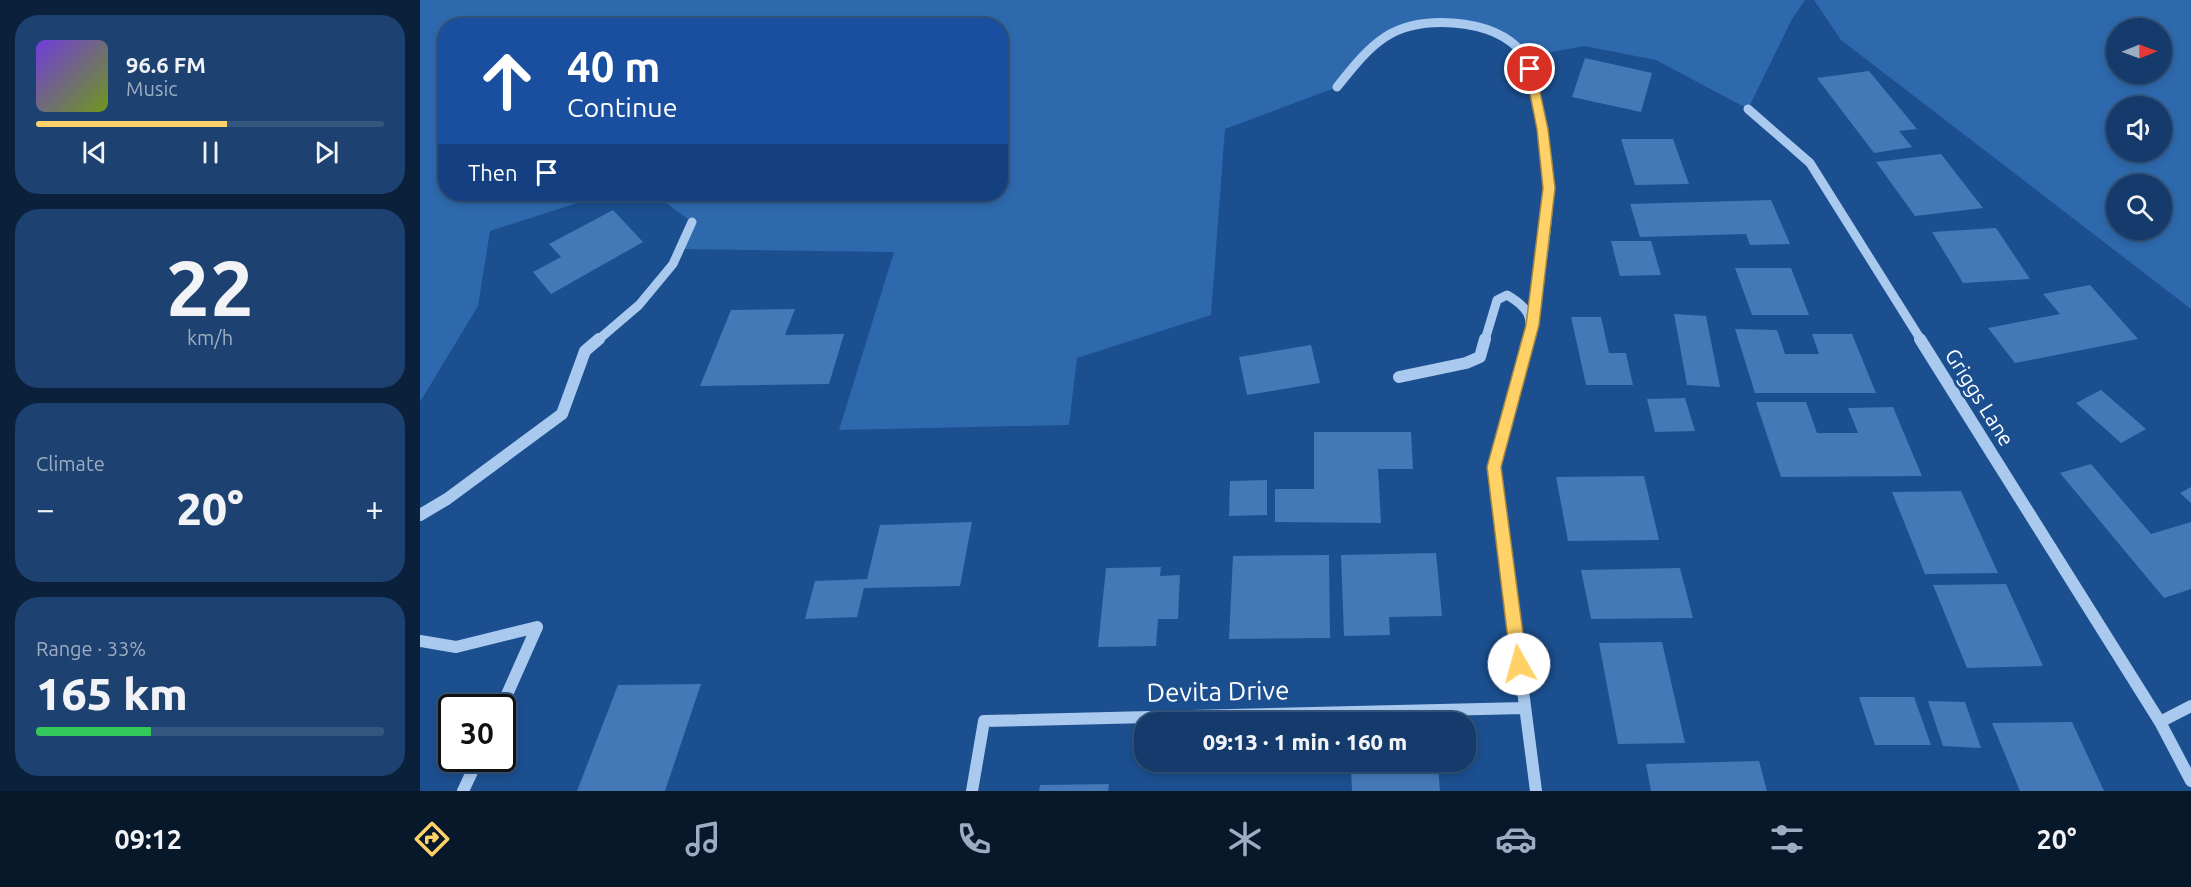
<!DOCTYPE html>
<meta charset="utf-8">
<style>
:root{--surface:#143b6b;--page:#1d4271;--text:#f1f3f6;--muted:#9dadc1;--line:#33557e;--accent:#ffd166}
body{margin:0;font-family:Ubuntu,sans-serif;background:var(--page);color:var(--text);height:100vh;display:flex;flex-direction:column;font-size:22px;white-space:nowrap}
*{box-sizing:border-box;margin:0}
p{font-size:20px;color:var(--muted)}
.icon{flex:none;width:33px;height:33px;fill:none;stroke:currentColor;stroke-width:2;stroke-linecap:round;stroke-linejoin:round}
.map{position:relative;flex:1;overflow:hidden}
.panel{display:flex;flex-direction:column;gap:15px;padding:15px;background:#0b203b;width:420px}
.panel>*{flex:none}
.hud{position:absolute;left:18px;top:18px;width:570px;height:183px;border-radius:24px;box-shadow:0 3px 9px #0003,0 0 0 2px var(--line);background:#1a4fa0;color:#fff;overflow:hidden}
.needle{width:39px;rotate:89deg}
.fabs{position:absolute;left:1686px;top:18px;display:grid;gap:12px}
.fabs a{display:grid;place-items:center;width:66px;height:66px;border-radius:50%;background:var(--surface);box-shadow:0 3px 9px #0003,0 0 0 2px var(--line);font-size:30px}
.speed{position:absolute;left:18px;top:694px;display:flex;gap:12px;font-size:30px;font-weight:700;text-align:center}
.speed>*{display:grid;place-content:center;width:78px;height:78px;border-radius:50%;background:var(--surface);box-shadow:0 3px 9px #0003,0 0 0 2px var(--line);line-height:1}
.speed .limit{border:3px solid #111;border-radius:9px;background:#fff;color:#111}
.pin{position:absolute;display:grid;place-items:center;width:51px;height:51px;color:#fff;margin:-26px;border:3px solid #fff;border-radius:50%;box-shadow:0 2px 6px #0007}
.me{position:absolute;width:66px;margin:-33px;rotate:353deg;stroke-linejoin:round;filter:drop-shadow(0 0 4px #0008)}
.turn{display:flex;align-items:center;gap:21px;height:126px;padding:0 30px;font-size:27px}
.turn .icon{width:78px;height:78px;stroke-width:2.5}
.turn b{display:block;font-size:42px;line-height:51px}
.then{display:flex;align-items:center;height:57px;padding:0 30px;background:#0003;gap:12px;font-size:22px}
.big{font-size:45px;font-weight:800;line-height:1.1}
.panel .widget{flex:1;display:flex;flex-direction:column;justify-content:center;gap:9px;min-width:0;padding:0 21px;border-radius:24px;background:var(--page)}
.panel .dial{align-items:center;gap:0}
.dial b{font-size:78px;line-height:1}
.song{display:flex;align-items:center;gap:18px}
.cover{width:72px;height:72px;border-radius:9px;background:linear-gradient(135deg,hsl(260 70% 55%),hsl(80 70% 35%))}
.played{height:6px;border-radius:3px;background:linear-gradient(90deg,var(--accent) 55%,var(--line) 55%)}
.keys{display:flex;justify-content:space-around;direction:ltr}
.heat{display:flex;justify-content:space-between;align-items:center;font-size:33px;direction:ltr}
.charge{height:9px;border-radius:4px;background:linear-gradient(90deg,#34c759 33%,var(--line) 0)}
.trip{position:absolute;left:714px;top:712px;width:342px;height:60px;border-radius:24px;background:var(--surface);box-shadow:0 3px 9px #0003,0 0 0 2px var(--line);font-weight:800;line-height:60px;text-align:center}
.tabs{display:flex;height:96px;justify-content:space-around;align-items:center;background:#08182b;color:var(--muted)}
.tabs .icon{width:42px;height:42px}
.tabs .active{color:var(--accent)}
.tabs b{font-size:27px;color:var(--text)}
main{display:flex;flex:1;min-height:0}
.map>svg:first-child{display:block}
</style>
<main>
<section class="panel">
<div class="widget">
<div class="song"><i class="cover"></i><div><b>96.6 FM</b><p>Music</p></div></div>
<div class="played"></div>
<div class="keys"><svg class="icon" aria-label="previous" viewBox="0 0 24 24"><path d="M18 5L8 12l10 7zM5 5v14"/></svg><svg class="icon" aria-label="pause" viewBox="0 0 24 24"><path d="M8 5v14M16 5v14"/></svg><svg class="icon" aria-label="next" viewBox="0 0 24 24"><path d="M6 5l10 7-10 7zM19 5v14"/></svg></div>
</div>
<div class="widget dial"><b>22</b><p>km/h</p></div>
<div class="widget"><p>Climate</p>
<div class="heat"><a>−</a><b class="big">20°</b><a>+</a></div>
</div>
<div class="widget"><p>Range · 33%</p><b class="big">165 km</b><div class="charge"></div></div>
</section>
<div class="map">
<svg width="1771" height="791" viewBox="0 0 1771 791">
<rect width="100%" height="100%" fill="#1b4f8f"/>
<path fill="#2e69ad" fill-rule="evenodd" d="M0,0H1385L1372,19L1328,109L1236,60L1164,46L1106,57L1089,39L1048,24L971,30L917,87L805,129L791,315L657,358L649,425L419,430L474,252L260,249L272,222L234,194H580V26H26V194H185L70,231L58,306L0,402Z
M1394,0H1771V309L1421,40ZM1696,28H1742V74H1696ZM1696,106H1742V152H1696ZM1696,184H1742V230H1696Z"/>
<path fill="#4478b7" d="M1165,58L1232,73L1221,112L1152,97Z
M1449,71L1497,129L1479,131L1492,147L1454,153L1397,78Z
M1201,139H1253L1269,184L1215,185Z
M1521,154L1563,208L1495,216L1456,162Z
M1351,200L1370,244L1330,245L1326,234L1220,237L1210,204Z
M193,210L223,242L131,294L113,272L141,257L129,244Z
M1576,228L1610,279L1543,283L1512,232Z
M1191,241H1231L1241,275L1200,276Z
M1315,268H1371L1389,315H1332Z
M1670,285L1718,339L1595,363L1568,328L1640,314L1623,294Z
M375,309L365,335L424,334L409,384L280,386L311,310Z
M1254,314L1286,316L1300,387L1267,385Z
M1151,317H1181L1189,353H1206L1213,385H1166Z
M1315,329L1357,330L1365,354H1399L1392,334H1432L1456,393H1335Z
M891,345L900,383L827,395L819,357Z
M1681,390L1726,429L1701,443L1656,403Z
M1265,398L1275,431L1235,432L1227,399Z
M1336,402H1386L1397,433H1438L1428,408L1473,407L1502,476L1361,477Z
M894,432H991L993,469H958L961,523L855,522V489H894Z
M1671,464L1731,534L1771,522V589L1744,598L1640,473Z
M1224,476L1239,540L1148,541L1136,477Z
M847,480V515L809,516L810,481Z
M1771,487V503L1760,493Z
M1541,491L1578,573L1505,574L1472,492Z
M552,522L540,586L444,588L437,617L385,619L395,581L447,579L460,525Z
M1016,553L1022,616L969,617L970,635L924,636L921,555Z
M909,555L910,638L809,639L813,556Z
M741,567L740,576L760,575L758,619H738L736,646L678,647L686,568Z
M1260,568L1273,618L1171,619L1161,570Z
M1586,584L1623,666L1547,668L1513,585Z
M1242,642L1265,743L1198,744L1179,643Z
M281,684L245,791H157L198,685Z
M1439,697H1494L1511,745H1455Z
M1508,701L1545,702L1561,748L1523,746Z
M1652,722L1684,791H1600L1572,723Z
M1339,761L1347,791H1231L1226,764Z
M1018,766L1020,791H932L931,768Z
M689,784L688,791H619L620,785Z"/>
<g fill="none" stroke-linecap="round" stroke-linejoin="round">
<path stroke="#a9c9ee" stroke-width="9" d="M917,87C952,43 972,19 1033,23C1060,25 1088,33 1105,56C1114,70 1115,88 1118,104C1123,132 1129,161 1129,190C1128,235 1119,280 1112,325
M1328,109L1390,163L1501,340
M178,340L219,305L253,264L272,222
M1065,340L1077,300L1087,295C1108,307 1114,317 1108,340"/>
<path stroke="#a9c9ee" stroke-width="12" d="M1108,339L1074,467L1116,791
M1500,339L1740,722L1771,781
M979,377L1046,363L1060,357L1065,339
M0,515L27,499L142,414L165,351L179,339
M0,641L36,647L117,627
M81,708L117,627
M1740,722L1771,706
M43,791L58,759
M552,791L564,721L1104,708"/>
</g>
<path fill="#ffd166" stroke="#a68842" stroke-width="1.5" d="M1110,65L1115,69L1128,129L1135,188L1119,325L1081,467L1107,664L1105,670L1099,672L1093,670L1091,664L1067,467L1106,325L1123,188L1117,129L1105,69Z"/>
<g text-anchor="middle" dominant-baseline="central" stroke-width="6" stroke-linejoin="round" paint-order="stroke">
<g font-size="21" fill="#fff" stroke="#1b4f8f">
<text transform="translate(1560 397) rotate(58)">Griggs Lane</text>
</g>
<g font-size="26" fill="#fff" stroke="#1b4f8f">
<text transform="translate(798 691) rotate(-1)">Devita Drive</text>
</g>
</g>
</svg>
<div class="fabs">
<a><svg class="needle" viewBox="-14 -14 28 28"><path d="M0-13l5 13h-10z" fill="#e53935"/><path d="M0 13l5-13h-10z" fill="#9dadc1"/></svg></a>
<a><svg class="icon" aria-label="sound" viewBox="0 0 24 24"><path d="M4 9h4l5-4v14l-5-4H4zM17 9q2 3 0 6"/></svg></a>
<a><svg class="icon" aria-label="search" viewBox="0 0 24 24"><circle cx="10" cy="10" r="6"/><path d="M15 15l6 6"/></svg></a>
</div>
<div class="speed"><div class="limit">30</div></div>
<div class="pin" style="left:1110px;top:69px;background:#d93025"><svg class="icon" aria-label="arrive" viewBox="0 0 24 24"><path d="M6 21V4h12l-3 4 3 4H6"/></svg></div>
<svg class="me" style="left:1099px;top:664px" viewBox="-20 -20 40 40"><circle r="19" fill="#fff"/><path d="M0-13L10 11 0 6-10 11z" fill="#ffd166"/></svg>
<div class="trip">09:13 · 1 min · 160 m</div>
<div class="hud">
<div class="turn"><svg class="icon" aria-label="ahead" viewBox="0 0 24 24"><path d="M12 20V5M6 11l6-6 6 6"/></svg><div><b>40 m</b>Continue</div></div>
<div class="then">Then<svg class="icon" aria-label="arrive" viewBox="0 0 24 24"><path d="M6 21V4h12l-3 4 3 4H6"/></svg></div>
</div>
</div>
</main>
<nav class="tabs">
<b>09:12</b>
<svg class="icon active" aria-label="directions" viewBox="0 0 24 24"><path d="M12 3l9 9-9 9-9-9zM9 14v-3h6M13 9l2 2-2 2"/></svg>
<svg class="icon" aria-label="music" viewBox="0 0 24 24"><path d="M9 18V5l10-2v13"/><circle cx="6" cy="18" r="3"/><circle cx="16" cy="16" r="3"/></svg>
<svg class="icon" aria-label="phone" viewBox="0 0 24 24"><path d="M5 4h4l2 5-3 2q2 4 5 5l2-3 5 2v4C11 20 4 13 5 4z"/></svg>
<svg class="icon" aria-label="climate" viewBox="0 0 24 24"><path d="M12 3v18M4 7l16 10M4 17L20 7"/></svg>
<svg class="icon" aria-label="car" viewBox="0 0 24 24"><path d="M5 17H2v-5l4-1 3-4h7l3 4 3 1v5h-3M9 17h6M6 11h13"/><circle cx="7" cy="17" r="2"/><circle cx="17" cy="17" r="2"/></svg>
<svg class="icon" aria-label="filters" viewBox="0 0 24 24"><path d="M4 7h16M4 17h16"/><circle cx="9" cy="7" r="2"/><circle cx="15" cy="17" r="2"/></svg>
<b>20°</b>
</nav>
